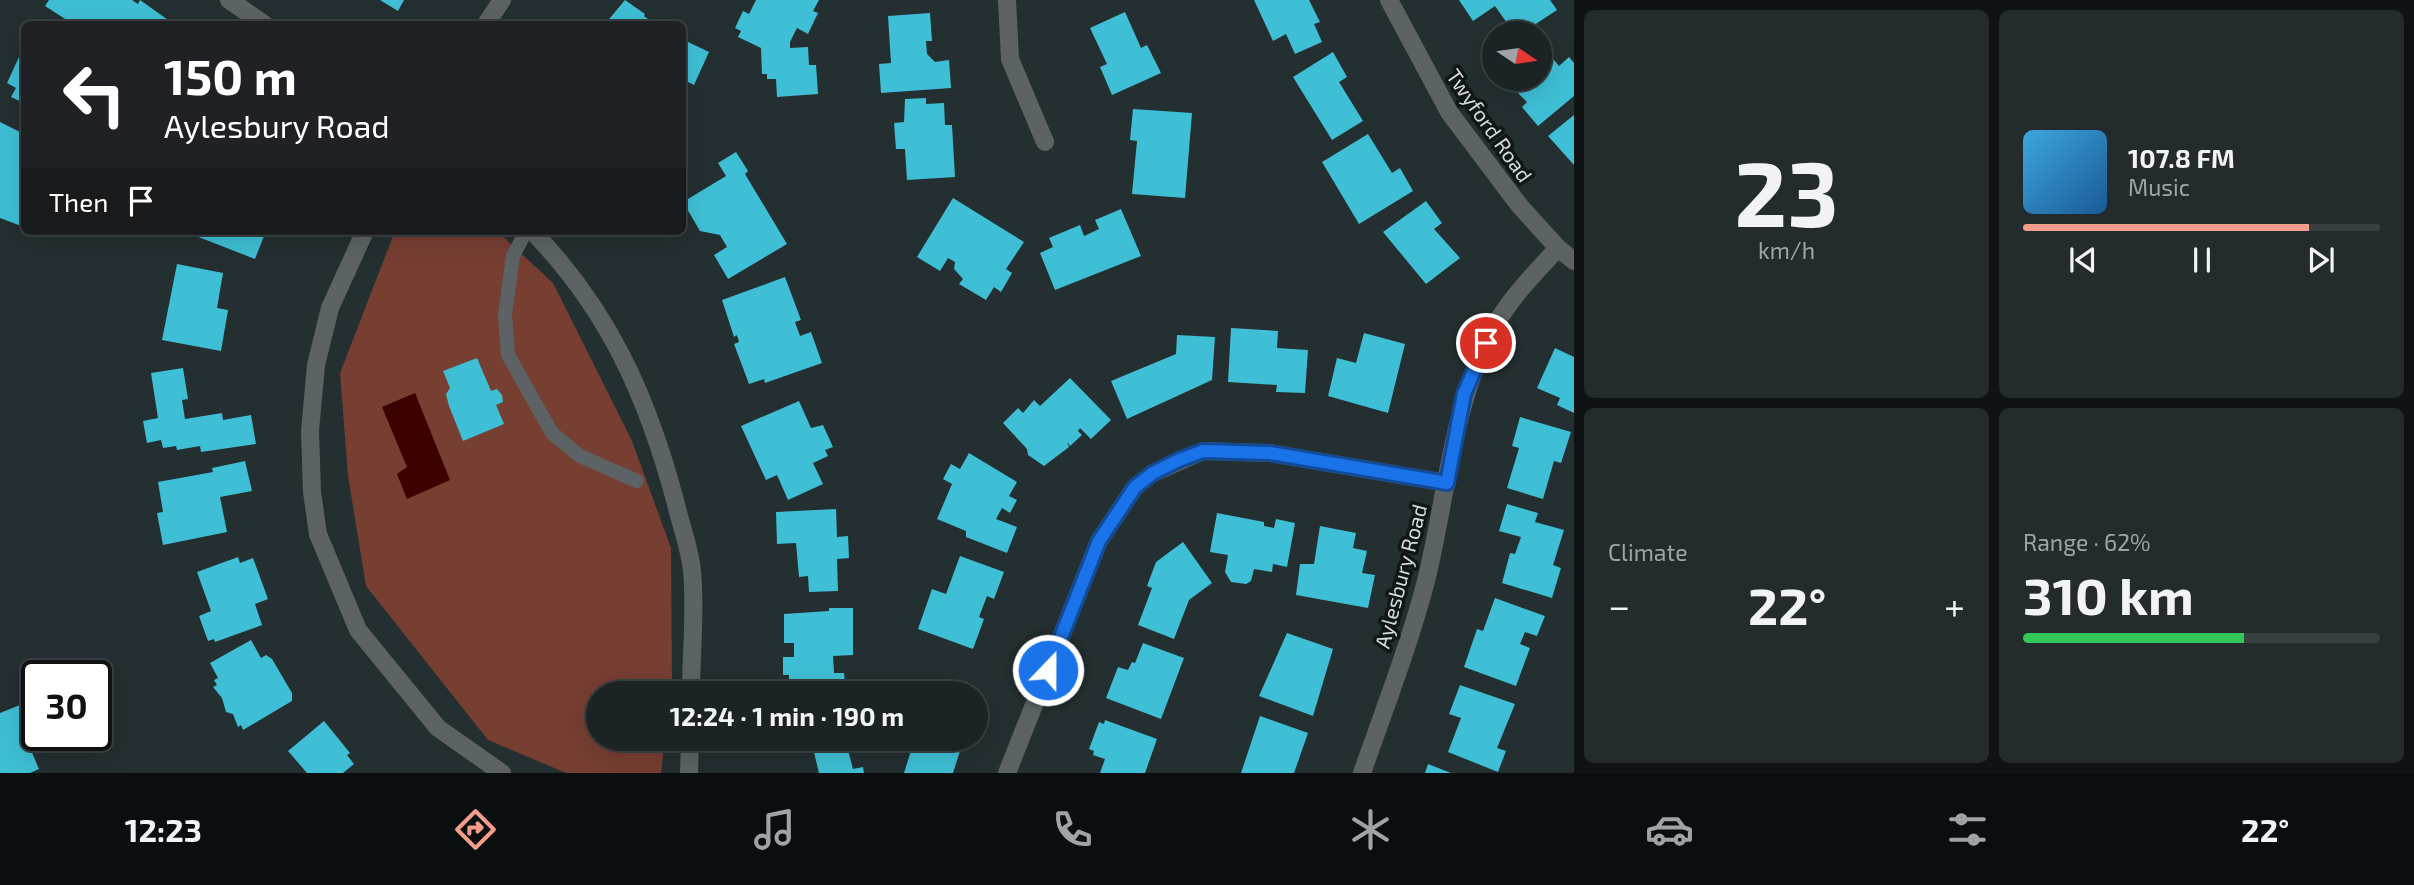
<!DOCTYPE html>
<meta charset="utf-8">
<style>
:root{--surface:#1b2325;--page:#242b2d;--text:#f1f3f6;--muted:#a0a4a7;--line:#394042;--accent:#f49d8b}
body{margin:0;font-family:"Exo 2",sans-serif;background:var(--page);color:var(--text);height:100vh;display:flex;flex-direction:column;font-size:26px;white-space:nowrap}
*{box-sizing:border-box;margin:0}
p{font-size:23px;color:var(--muted)}
.icon{flex:none;width:38px;height:38px;fill:none;stroke:currentColor;stroke-width:2;stroke-linecap:round;stroke-linejoin:round}
.map{position:relative;flex:1;overflow:hidden}
.details{display:flex;flex-direction:column;gap:10px;padding:10px;background:#0f1314;width:840px}
.details>*{flex:none}
.guide{position:absolute;left:21px;top:21px;width:665px;height:214px;border-radius:10px;box-shadow:0 7px 28px #0002,0 0 0 2px var(--line);background:#202124;color:#fff;overflow:hidden}
.needle{width:46px;rotate:103deg}
.buttons{position:absolute;left:1482px;top:21px;display:grid;gap:14px}
.buttons a{display:grid;place-items:center;width:70px;height:70px;border-radius:50%;background:var(--surface);box-shadow:0 7px 28px #0002,0 0 0 2px var(--line);font-size:35px}
.speed{position:absolute;left:21px;top:660px;display:flex;gap:14px;font-size:35px;font-weight:700;text-align:center}
.speed>*{display:grid;place-content:center;width:91px;height:91px;border-radius:50%;background:var(--surface);box-shadow:0 7px 28px #0002,0 0 0 2px var(--line);line-height:1}
.speed .limit{border:4px solid #111;border-radius:10px;background:#fff;color:#111}
.pin{position:absolute;display:grid;place-items:center;width:60px;height:60px;color:#fff;margin:-30px;border:4px solid #fff;border-radius:50%;box-shadow:0 2px 7px #0007}
.me{position:absolute;width:77px;margin:-38px;rotate:22deg;stroke-linejoin:round;filter:drop-shadow(0 0 5px #0008)}
.turn{display:flex;align-items:center;gap:24px;height:147px;padding:0 28px;font-size:32px}
.turn .icon{width:91px;height:91px;stroke-width:2.5}
.turn b{display:block;font-size:49px;line-height:60px}
.then{display:flex;align-items:center;height:66px;padding:0 28px;background:#0003;gap:14px;font-size:26px}
.big{font-size:52px;font-weight:700;line-height:1.1}
.details .card{flex:1;display:flex;flex-direction:column;justify-content:center;gap:10px;min-width:0;padding:0 24px;border-radius:10px;background:var(--page)}
.details .dial{align-items:center;gap:0}
.dial b{font-size:91px;line-height:1}
.song{display:flex;align-items:center;gap:21px}
.cover{width:84px;height:84px;border-radius:10px;background:linear-gradient(135deg,hsl(200 70% 55%),hsl(210 70% 35%))}
.played{height:7px;border-radius:4px;background:linear-gradient(90deg,var(--accent) 80%,var(--line) 80%)}
.keys{display:flex;justify-content:space-around;direction:ltr}
.heat{display:flex;justify-content:space-between;align-items:center;font-size:38px;direction:ltr}
.charge{height:10px;border-radius:5px;background:linear-gradient(90deg,#34c759 62%,var(--line) 0)}
.details .tiles{flex:1;display:grid;gap:10px;grid-template-columns:repeat(2,1fr)}
.trip{position:absolute;left:586px;top:681px;width:402px;height:70px;border-radius:35px;background:var(--surface);box-shadow:0 7px 28px #0002,0 0 0 2px var(--line);font-weight:700;line-height:70px;text-align:center}
.tab-bar{display:flex;height:112px;justify-content:space-around;align-items:center;background:#0b0e0f;color:var(--muted)}
.tab-bar .icon{width:49px;height:49px}
.tab-bar .on{color:var(--accent)}
.tab-bar b{font-size:32px;color:var(--text)}
main{display:flex;flex:1;min-height:0}
.map>svg:first-child{display:block}
</style>
<main>
<div class="map">
<svg width="1574" height="773" viewBox="0 0 1574 773">
<rect width="100%" height="100%" fill="#242f31"/>
<path fill="#773e32" d="M395,231H497L553,283L632,441L671,548L672,683L671,693H598V738L665,739L661,773H566L488,740L366,586L348,476L340,373Z"/>
<path fill="#3b0200" d="M415,393L450,480L407,499L397,474L407,467L382,407Z"/>
<path fill="#3fbfd5" d="M49,0H132L138,4L140,0L171,22L73,24L45,6Z
M380,0H404L398,11Z
M625,0L645,14L644,16L655,24H605Z
M756,0H819L813,11L818,13L808,34L797,28L790,42V48L808,47L809,65H816L818,94L777,97L776,79H767V74H762L761,48L738,37L741,31L735,28L743,11L749,14Z
M1254,0H1309L1320,22L1314,24L1322,42L1295,54L1286,34L1273,41Z
M1459,0H1550L1557,10L1522,33H1514L1495,6L1473,21Z
M1125,12L1141,48L1147,45L1161,73L1112,95L1100,67L1107,64L1090,28Z
M930,13L932,41H926L927,54L935,62L949,60L951,88L881,93L879,64L891,63L888,16Z
M682,39L709,52L694,85L682,79Z
M1540,43L1559,66L1569,57L1574,63V96L1538,126L1522,107L1527,102L1504,79H1540Z
M24,46V103L11,97L16,88L7,83Z
M1333,52L1347,77L1339,82L1363,121L1332,140L1293,77Z
M926,98V104L944,103L945,125H952L955,177L907,180L905,149H896L894,123L904,122L905,99Z
M1133,109L1192,113L1185,198L1132,194L1137,141L1130,140Z
M1574,115V165L1548,136Z
M0,122L24,134V227L0,218Z
M1368,134L1392,173L1400,168L1413,191L1359,224L1322,162Z
M736,152L748,171L745,174L787,244L728,279L714,255L727,247L720,235L700,231L683,202L726,176L718,163Z
M953,198L1024,242L1006,269L1012,273L1001,292L994,287L986,300L959,284L963,279L954,269L955,262L948,258L940,271L917,257Z
M1426,201L1442,223L1434,229L1460,258L1426,284L1383,232Z
M1121,209L1141,256L1055,290L1040,253L1053,247L1049,238L1080,225L1084,236L1099,229L1095,220Z
M183,231H266L255,259Z
M177,264L223,273L217,308L228,310L221,351L162,340Z
M785,277L801,320L795,322L800,336L811,332L822,363L765,383L764,379L749,384L734,344L739,342L737,335L734,337L722,300Z
M1231,328L1278,331L1277,348L1308,350L1305,393L1276,392L1277,385L1228,382Z
M1364,333L1405,344L1388,413L1328,396L1337,358L1356,363Z
M1177,335L1215,337L1212,380L1127,419L1111,381L1176,354Z
M1555,348L1574,357V413L1557,405L1560,398L1537,388Z
M477,358L491,391L497,389L502,395L503,402L496,405L504,424L463,441L449,406L446,394L450,388L443,371Z
M183,368L188,399L182,400L185,419L222,413L223,420L251,415L256,444L201,452L200,446L177,450L176,446L163,448L161,440L147,443L143,421L158,418L151,373Z
M1070,378L1111,420L1091,439L1080,428L1078,431L1082,435L1070,446L1067,442L1069,447L1044,466L1028,455L1027,449L1003,423L1018,408L1023,413L1034,400L1040,406Z
M799,401L811,428L823,425L833,447L825,450L828,456L813,463L823,484L788,500L777,475L766,480L741,426Z
M1520,417L1571,432L1561,463L1554,461L1543,499L1507,488L1519,448L1512,446Z
M969,453L1017,482L1009,496L1017,500L1010,513L1002,508L996,519L1017,527L1007,553L966,537V531L937,519L952,484L943,479L951,464L960,469Z
M245,461L252,491L220,497L227,532L163,545L157,513L163,512L158,482L213,472L212,468Z
M1507,504L1538,513L1535,522L1564,530L1553,565L1561,568L1552,598L1502,583L1510,553L1515,554L1521,537L1499,531Z
M836,509L837,537L848,536L849,558L837,559L838,591L809,592L808,576L799,577L796,543L777,544L776,512Z
M1217,513L1264,522V526L1274,528L1276,519L1295,523L1287,567L1273,564L1272,572L1254,569L1251,581L1246,584L1231,582L1225,572L1228,555L1210,552Z
M1320,526L1356,533L1353,548L1367,551L1362,573L1375,575L1368,608L1296,595L1300,564H1314Z
M1183,542L1212,583L1189,600L1174,639L1138,625L1152,588L1147,586L1156,562Z
M960,556L1004,572L994,599L987,596L979,617L984,619L973,649L918,629L932,589L946,594Z
M238,557L240,563L253,558L268,599L255,604L262,625L215,642L214,639L208,641L199,616L211,611L197,572Z
M1495,598L1545,616L1537,636L1525,632L1520,644L1530,648L1516,686L1464,667L1477,629L1483,631Z
M829,608H853V655L833,656L834,673H844L846,693H789V675H783V657H794V643H784V614L829,611Z
M1287,633L1333,649L1313,716L1259,696Z
M251,640L261,658L266,655L272,659L292,693V701L243,730L241,725L238,727L233,714L226,712L222,698L213,687L217,685L214,680L218,678L210,663Z
M1143,643L1184,658L1161,719L1106,698L1118,667L1128,670L1132,662L1135,663Z
M1460,685L1515,704L1497,748L1506,751L1498,772L1448,752L1461,718L1449,714Z
M20,705L34,738L27,741L39,769L30,773H0V713Z
M1260,716L1308,733L1294,773H1241Z
M1105,720L1157,739L1145,773H1100L1105,759L1093,755L1094,751L1089,749L1099,722L1104,724Z
M324,721L350,753L347,755L354,764L343,773H307L288,751Z
M832,738H845L853,769L863,767L864,773H819L812,744Z
M915,738H964L953,773H904Z
M1428,764L1451,773H1425Z"/>
<g fill="none" stroke-linecap="round" stroke-linejoin="round">
<path stroke="#5d6364" stroke-width="14" d="M526,231L513,256L505,315L508,355L552,433L580,456L637,481"/>
<path stroke="#5d6364" stroke-width="18" d="M229,0L264,24
M1007,0L1010,59L1045,142
M1389,0L1449,112L1519,205L1558,248L1574,261
M486,24L502,0
M365,231L330,308L316,365L310,431L312,492L318,534L358,630L438,728L502,773
M532,231C609,310 648,398 676,504C681,526 690,549 692,571C696,612 691,652 691,693
M689,773L690,738
M1007,773L1099,541L1135,487L1153,473L1203,451L1234,452L1270,453L1447,483
M1362,773C1384,710 1409,646 1426,581C1448,493 1451,402 1497,322C1513,295 1537,271 1558,248"/>
</g>
<g fill="none" stroke-linecap="round" stroke-linejoin="round">
<g stroke="#114b97" stroke-width="18">
<path id="route" d="M1048,670L1099,541L1135,487L1153,473L1179,460L1203,451L1270,453L1447,483L1464,394L1486,343"/>
</g>
<use href="#route" stroke="#1a73e8" stroke-width="12"/>
</g>
<g text-anchor="middle" dominant-baseline="central" stroke-width="7" stroke-linejoin="round" paint-order="stroke">
<g font-size="21" fill="#d6dcde" stroke="#111617">
<text transform="translate(1490 125) rotate(55)">Twyford Road</text>
<text transform="translate(1400 576) rotate(-75)">Aylesbury Road</text>
</g>
</g>
</svg>
<div class="buttons">
<a><svg class="needle" viewBox="-14 -14 28 28"><path d="M0-13l5 13h-10z" fill="#e53935"/><path d="M0 13l5-13h-10z" fill="#a0a4a7"/></svg></a>
</div>
<div class="speed"><div class="limit">30</div></div>
<div class="pin" style="left:1486px;top:343px;background:#d93025"><svg class="icon" aria-label="arrive" viewBox="0 0 24 24"><path d="M6 21V4h12l-3 4 3 4H6"/></svg></div>
<svg class="me" style="left:1048px;top:670px" viewBox="-20 -20 40 40"><circle r="17" fill="#1a73e8" stroke="#fff" stroke-width="3"/><path d="M0-11L8 9 0 5-8 9z" fill="#fff"/></svg>
<div class="trip">12:24 · 1 min · 190 m</div>
<div class="guide">
<div class="turn"><svg class="icon" aria-label="left" viewBox="0 0 24 24"><path d="M17 20v-9H6M10 6l-5 5 5 5"/></svg><div><b>150 m</b>Aylesbury Road</div></div>
<div class="then">Then<svg class="icon" aria-label="arrive" viewBox="0 0 24 24"><path d="M6 21V4h12l-3 4 3 4H6"/></svg></div>
</div>
</div>
<section class="details">
<div class="tiles">
<div class="card dial"><b>23</b><p>km/h</p></div>
<div class="card">
<div class="song"><i class="cover"></i><div><b>107.8 FM</b><p>Music</p></div></div>
<div class="played"></div>
<div class="keys"><svg class="icon" aria-label="previous" viewBox="0 0 24 24"><path d="M18 5L8 12l10 7zM5 5v14"/></svg><svg class="icon" aria-label="pause" viewBox="0 0 24 24"><path d="M8 5v14M16 5v14"/></svg><svg class="icon" aria-label="next" viewBox="0 0 24 24"><path d="M6 5l10 7-10 7zM19 5v14"/></svg></div>
</div>
<div class="card"><p>Climate</p>
<div class="heat"><a>−</a><b class="big">22°</b><a>+</a></div>
</div>
<div class="card"><p>Range · 62%</p><b class="big">310 km</b><div class="charge"></div></div>
</div>
</section>
</main>
<nav class="tab-bar">
<b>12:23</b>
<svg class="icon on" aria-label="directions" viewBox="0 0 24 24"><path d="M12 3l9 9-9 9-9-9zM9 14v-3h6M13 9l2 2-2 2"/></svg>
<svg class="icon" aria-label="music" viewBox="0 0 24 24"><path d="M9 18V5l10-2v13"/><circle cx="6" cy="18" r="3"/><circle cx="16" cy="16" r="3"/></svg>
<svg class="icon" aria-label="phone" viewBox="0 0 24 24"><path d="M5 4h4l2 5-3 2q2 4 5 5l2-3 5 2v4C11 20 4 13 5 4z"/></svg>
<svg class="icon" aria-label="climate" viewBox="0 0 24 24"><path d="M12 3v18M4 7l16 10M4 17L20 7"/></svg>
<svg class="icon" aria-label="car" viewBox="0 0 24 24"><path d="M5 17H2v-5l4-1 3-4h7l3 4 3 1v5h-3M9 17h6M6 11h13"/><circle cx="7" cy="17" r="2"/><circle cx="17" cy="17" r="2"/></svg>
<svg class="icon" aria-label="filters" viewBox="0 0 24 24"><path d="M4 7h16M4 17h16"/><circle cx="9" cy="7" r="2"/><circle cx="15" cy="17" r="2"/></svg>
<b>22°</b>
</nav>
